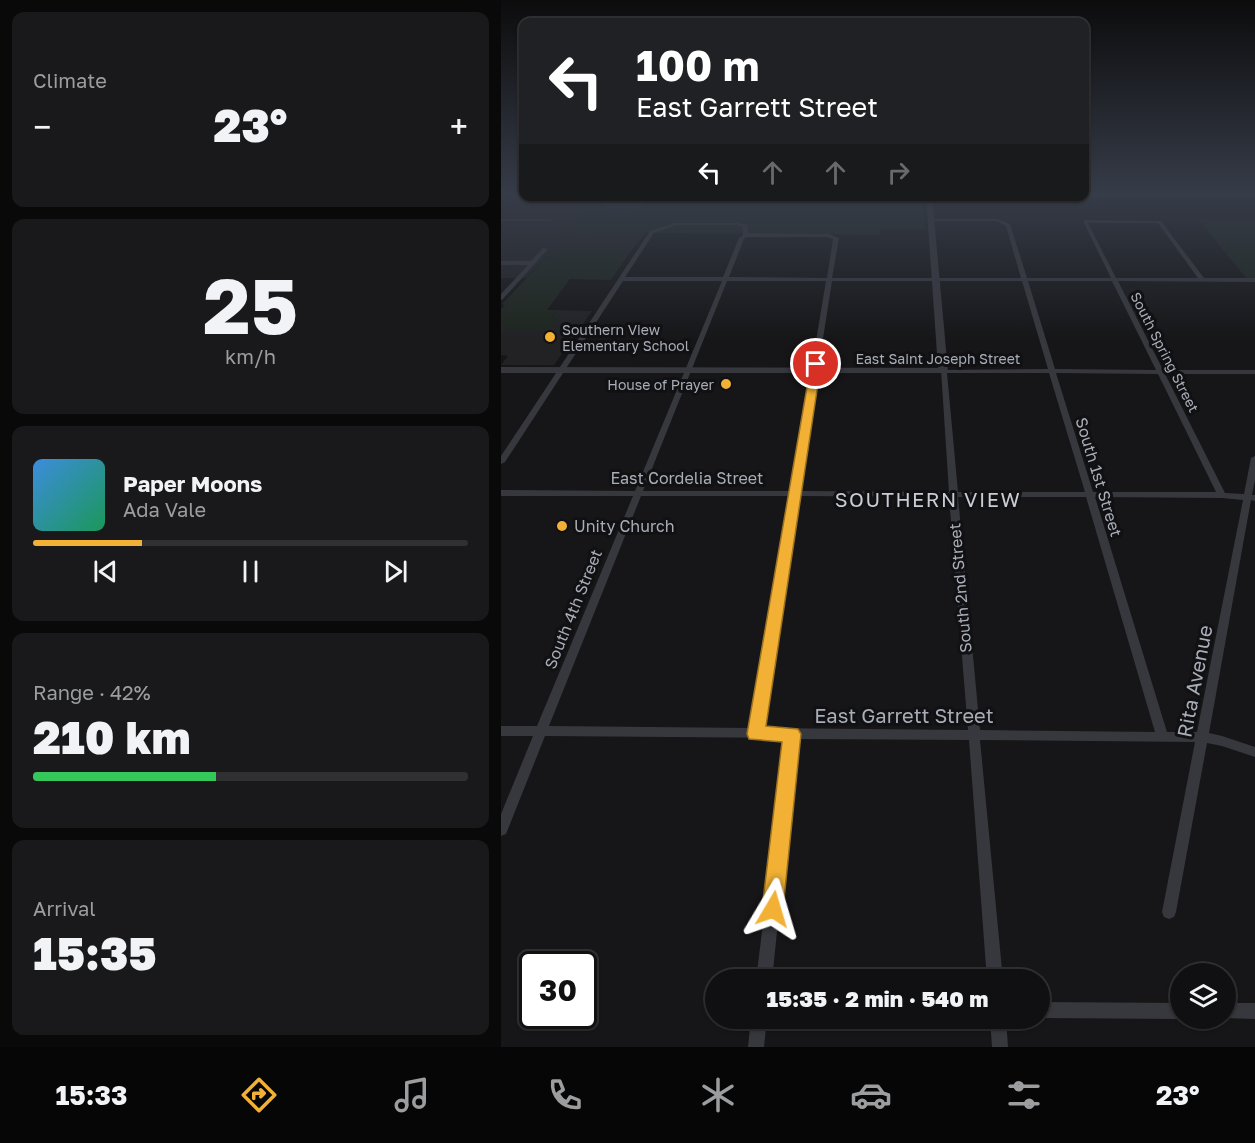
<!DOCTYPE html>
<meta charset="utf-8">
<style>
:root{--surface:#101012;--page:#19191b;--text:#f1f3f6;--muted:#9c9d9f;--line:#303032;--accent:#f2b134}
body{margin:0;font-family:"Golos Text",sans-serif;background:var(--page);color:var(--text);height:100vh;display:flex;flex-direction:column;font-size:22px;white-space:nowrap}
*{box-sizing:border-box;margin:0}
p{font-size:20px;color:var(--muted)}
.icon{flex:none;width:33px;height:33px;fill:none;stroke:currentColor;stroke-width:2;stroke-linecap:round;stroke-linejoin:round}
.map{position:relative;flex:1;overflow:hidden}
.panel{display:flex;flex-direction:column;gap:12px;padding:12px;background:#09090a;width:501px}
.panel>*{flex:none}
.guide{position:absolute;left:18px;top:18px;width:570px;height:183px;border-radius:12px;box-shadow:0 2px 4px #0004,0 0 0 2px var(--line);background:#202124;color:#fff;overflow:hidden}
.controls{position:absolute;left:669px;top:963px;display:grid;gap:12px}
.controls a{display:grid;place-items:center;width:66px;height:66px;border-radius:50%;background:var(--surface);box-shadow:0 2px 4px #0004,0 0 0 2px var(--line);font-size:30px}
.speed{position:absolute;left:18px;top:951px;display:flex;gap:12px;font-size:30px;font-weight:700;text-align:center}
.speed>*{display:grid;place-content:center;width:78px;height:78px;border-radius:50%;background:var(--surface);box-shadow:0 2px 4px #0004,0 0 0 2px var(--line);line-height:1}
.speed .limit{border:3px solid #111;border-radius:9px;background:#fff;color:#111}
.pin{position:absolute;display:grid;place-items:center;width:51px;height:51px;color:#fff;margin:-26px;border:3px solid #fff;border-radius:50%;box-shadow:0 2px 6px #0007}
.me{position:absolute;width:66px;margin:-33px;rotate:7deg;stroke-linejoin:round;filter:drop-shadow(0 0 4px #0008)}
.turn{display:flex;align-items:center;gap:21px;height:126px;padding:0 18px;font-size:27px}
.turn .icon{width:78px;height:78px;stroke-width:2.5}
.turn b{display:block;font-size:42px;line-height:51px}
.lanes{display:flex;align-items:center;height:57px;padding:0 18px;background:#0003;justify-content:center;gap:30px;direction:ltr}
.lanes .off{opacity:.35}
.big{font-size:45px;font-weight:800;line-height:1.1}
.panel .card{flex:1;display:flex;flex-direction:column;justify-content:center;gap:9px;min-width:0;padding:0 21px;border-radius:12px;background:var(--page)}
.panel .dial{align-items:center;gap:0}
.dial b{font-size:78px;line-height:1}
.song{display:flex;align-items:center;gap:18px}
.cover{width:72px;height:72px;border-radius:9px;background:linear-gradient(135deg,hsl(210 70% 55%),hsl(150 70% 35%))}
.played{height:6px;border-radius:3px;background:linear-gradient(90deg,var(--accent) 25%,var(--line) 25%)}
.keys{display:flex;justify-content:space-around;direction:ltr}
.heat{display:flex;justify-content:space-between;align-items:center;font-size:33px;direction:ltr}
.charge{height:9px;border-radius:4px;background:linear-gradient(90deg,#34c759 42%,var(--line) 0)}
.trip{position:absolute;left:204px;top:969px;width:345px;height:60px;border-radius:30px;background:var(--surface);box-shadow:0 2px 4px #0004,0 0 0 2px var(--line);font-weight:800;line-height:60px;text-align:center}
.tabs{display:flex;height:96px;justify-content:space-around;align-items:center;background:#060607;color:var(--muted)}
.tabs .icon{width:42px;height:42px}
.tabs .on{color:var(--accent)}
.tabs b{font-size:27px;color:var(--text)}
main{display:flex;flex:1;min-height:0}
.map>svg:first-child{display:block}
</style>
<main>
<section class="panel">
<div class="card"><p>Climate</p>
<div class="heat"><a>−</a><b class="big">23°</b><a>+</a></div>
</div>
<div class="card dial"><b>25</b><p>km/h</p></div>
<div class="card">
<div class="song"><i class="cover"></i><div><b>Paper Moons</b><p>Ada Vale</p></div></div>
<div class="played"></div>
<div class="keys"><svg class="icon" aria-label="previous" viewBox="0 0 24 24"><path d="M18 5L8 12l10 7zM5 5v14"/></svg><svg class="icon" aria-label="pause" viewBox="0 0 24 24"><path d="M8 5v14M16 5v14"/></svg><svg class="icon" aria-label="next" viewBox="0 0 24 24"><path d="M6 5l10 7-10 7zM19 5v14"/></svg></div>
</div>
<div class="card"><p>Range · 42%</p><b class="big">210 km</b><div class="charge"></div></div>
<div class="card"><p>Arrival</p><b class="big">15:35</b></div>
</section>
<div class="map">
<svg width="754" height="1047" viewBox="0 0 754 1047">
<rect width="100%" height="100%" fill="#161618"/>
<path fill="#222225" d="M0,195L94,197L60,232H146L129,252H50L25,278H0Z
M56,310L91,311L53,365H0L7,356L0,355V330H16L56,318H51Z"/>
<path fill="#1e261f" d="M94,196L422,197L424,229H380L379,235L59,232Z
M697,219H754V279H746Z
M50,252H129L110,280L69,279L46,310H56L51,318H56L48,330H0V309L4,305L1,304Z"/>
<path fill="#2c353c" d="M110,197H138L145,206L137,208L106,209L105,205Z"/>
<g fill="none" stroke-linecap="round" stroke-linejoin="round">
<path fill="#37383d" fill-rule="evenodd" d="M0,219H50L52,220L50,221H0Z
M430,219H497L509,224L526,278H610L582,221L584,220L660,221L703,278H754V282L617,281L662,370H754V374H664L724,493L743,494L750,458L754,456V480L751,495H754V501L750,500L708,733L721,736L754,747V757L721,746L706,743L675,912L673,917L668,919L663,917L661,912L694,742L479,740L502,980H486L468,740L296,739L271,980H255L285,738L44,736L5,834L0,836V814L32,736H0V726H36L132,496H0V490L134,491L221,281H122L4,462L0,464V456L149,231L174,223H236L246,225L247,233L328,234L338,238L331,278H520L505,226L496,221H428V220ZM587,223H657L697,278H615ZM175,225H236L242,227V235L238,238L222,277H124L153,233ZM246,237H326L332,239L326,278L228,277L243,239ZM226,281H325L290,491H142ZM331,281H521L547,369L440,370L448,492L298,491ZM527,281H611L655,370L554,369ZM446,373H548L584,492H457ZM555,373L657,374L715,492H592ZM140,496H289L250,728L48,726ZM298,496L448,497L467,730L262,728ZM457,497H585L654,732L479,730ZM594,497L721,498L742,500L696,732H666Z
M42,248L47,249L2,299L0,300V294L27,265H0V261H30Z
M538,1002L680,1003V1018H681L680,1019L538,1018Z
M724,1003H754V1019L723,1018H724Z
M250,1018H266L263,1047H247Z
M489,1018H505L507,1047H491Z"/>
<path fill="#37383d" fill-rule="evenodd" d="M425,196H431L447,371L445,373H0V367L437,368Z"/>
</g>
<linearGradient id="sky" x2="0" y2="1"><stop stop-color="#0c0c0d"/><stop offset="0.57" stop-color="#363c48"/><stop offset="1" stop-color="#363c48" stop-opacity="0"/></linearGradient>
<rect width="754" height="341" fill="url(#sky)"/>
<path fill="#f2b134" stroke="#9d7322" stroke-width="1.5" d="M315,361L320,364L265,726L297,729L300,734L282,909L279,917L272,920L264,917L261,909L281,742L248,739L246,734L310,364Z"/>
<g fill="#f2b134" stroke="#111113" stroke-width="2">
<circle cx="49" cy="337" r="6"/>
<circle cx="225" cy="384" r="6"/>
<circle cx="61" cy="526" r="6"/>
</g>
<g text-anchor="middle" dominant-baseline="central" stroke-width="6" stroke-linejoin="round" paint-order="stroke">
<g font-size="14" fill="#a8adb8" stroke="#111113" text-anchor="start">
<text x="61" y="329">Southern View<tspan x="61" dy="16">Elementary School</tspan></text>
<text x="213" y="384" text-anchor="end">House of Prayer</text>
</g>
<g font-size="14" fill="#a8adb8" stroke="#111113">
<text transform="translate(664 352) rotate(63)">South Spring Street</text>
<text x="437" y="358">East Saint Joseph Street</text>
</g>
<g font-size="16" fill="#a8adb8" stroke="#111113">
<text transform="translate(598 477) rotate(73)">South 1st Street</text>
<text x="186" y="478">East Cordelia Street</text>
<text transform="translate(459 588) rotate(-95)">South 2nd Street</text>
<text transform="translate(72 609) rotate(-68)">South 4th Street</text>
</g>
<g font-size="16" fill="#a8adb8" stroke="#111113" text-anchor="start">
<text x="73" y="526">Unity Church</text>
</g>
<g font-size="20" letter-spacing="1.5" fill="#c9ccd4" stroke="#111113">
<text x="427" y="499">SOUTHERN VIEW</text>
</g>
<g font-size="20" fill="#a8adb8" stroke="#111113">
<text transform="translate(693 681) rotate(-79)">Rita Avenue</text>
<text x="403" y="715">East Garrett Street</text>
</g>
</g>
</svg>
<div class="controls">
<a><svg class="icon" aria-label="layers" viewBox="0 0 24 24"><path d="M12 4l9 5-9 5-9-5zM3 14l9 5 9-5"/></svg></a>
</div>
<div class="speed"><div class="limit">30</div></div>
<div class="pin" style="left:315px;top:364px;background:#d93025"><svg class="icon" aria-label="arrive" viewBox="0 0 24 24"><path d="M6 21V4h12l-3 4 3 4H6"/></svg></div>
<svg class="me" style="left:272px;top:909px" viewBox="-20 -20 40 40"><path d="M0-17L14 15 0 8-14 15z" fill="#f2b134" stroke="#fff" stroke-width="4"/></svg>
<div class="trip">15:35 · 2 min · 540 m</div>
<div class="guide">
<div class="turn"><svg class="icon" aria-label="left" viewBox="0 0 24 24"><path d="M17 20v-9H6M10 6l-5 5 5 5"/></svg><div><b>100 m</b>East Garrett Street</div></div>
<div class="lanes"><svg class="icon" aria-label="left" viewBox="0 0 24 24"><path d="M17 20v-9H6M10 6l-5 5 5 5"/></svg><svg class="icon off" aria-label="ahead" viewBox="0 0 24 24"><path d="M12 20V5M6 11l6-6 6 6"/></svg><svg class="icon off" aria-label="ahead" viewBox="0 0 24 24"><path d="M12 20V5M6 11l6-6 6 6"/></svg><svg class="icon off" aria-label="right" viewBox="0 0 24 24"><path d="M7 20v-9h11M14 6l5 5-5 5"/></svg></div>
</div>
</div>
</main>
<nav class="tabs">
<b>15:33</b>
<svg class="icon on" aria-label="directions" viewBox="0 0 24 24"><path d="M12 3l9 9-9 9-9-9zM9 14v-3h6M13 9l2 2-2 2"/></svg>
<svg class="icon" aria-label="music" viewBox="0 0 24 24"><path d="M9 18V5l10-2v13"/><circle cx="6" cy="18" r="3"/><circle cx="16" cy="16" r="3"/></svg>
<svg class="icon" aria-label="phone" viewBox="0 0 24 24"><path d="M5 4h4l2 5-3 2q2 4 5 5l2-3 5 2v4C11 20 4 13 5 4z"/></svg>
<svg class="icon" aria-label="climate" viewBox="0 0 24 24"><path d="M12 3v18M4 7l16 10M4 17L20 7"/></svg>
<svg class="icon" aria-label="car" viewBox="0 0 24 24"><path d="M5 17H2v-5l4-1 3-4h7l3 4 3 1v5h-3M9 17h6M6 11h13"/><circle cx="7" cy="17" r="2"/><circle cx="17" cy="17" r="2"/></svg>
<svg class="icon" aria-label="filters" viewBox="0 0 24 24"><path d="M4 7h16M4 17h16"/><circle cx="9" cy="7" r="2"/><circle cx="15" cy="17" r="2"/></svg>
<b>23°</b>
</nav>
